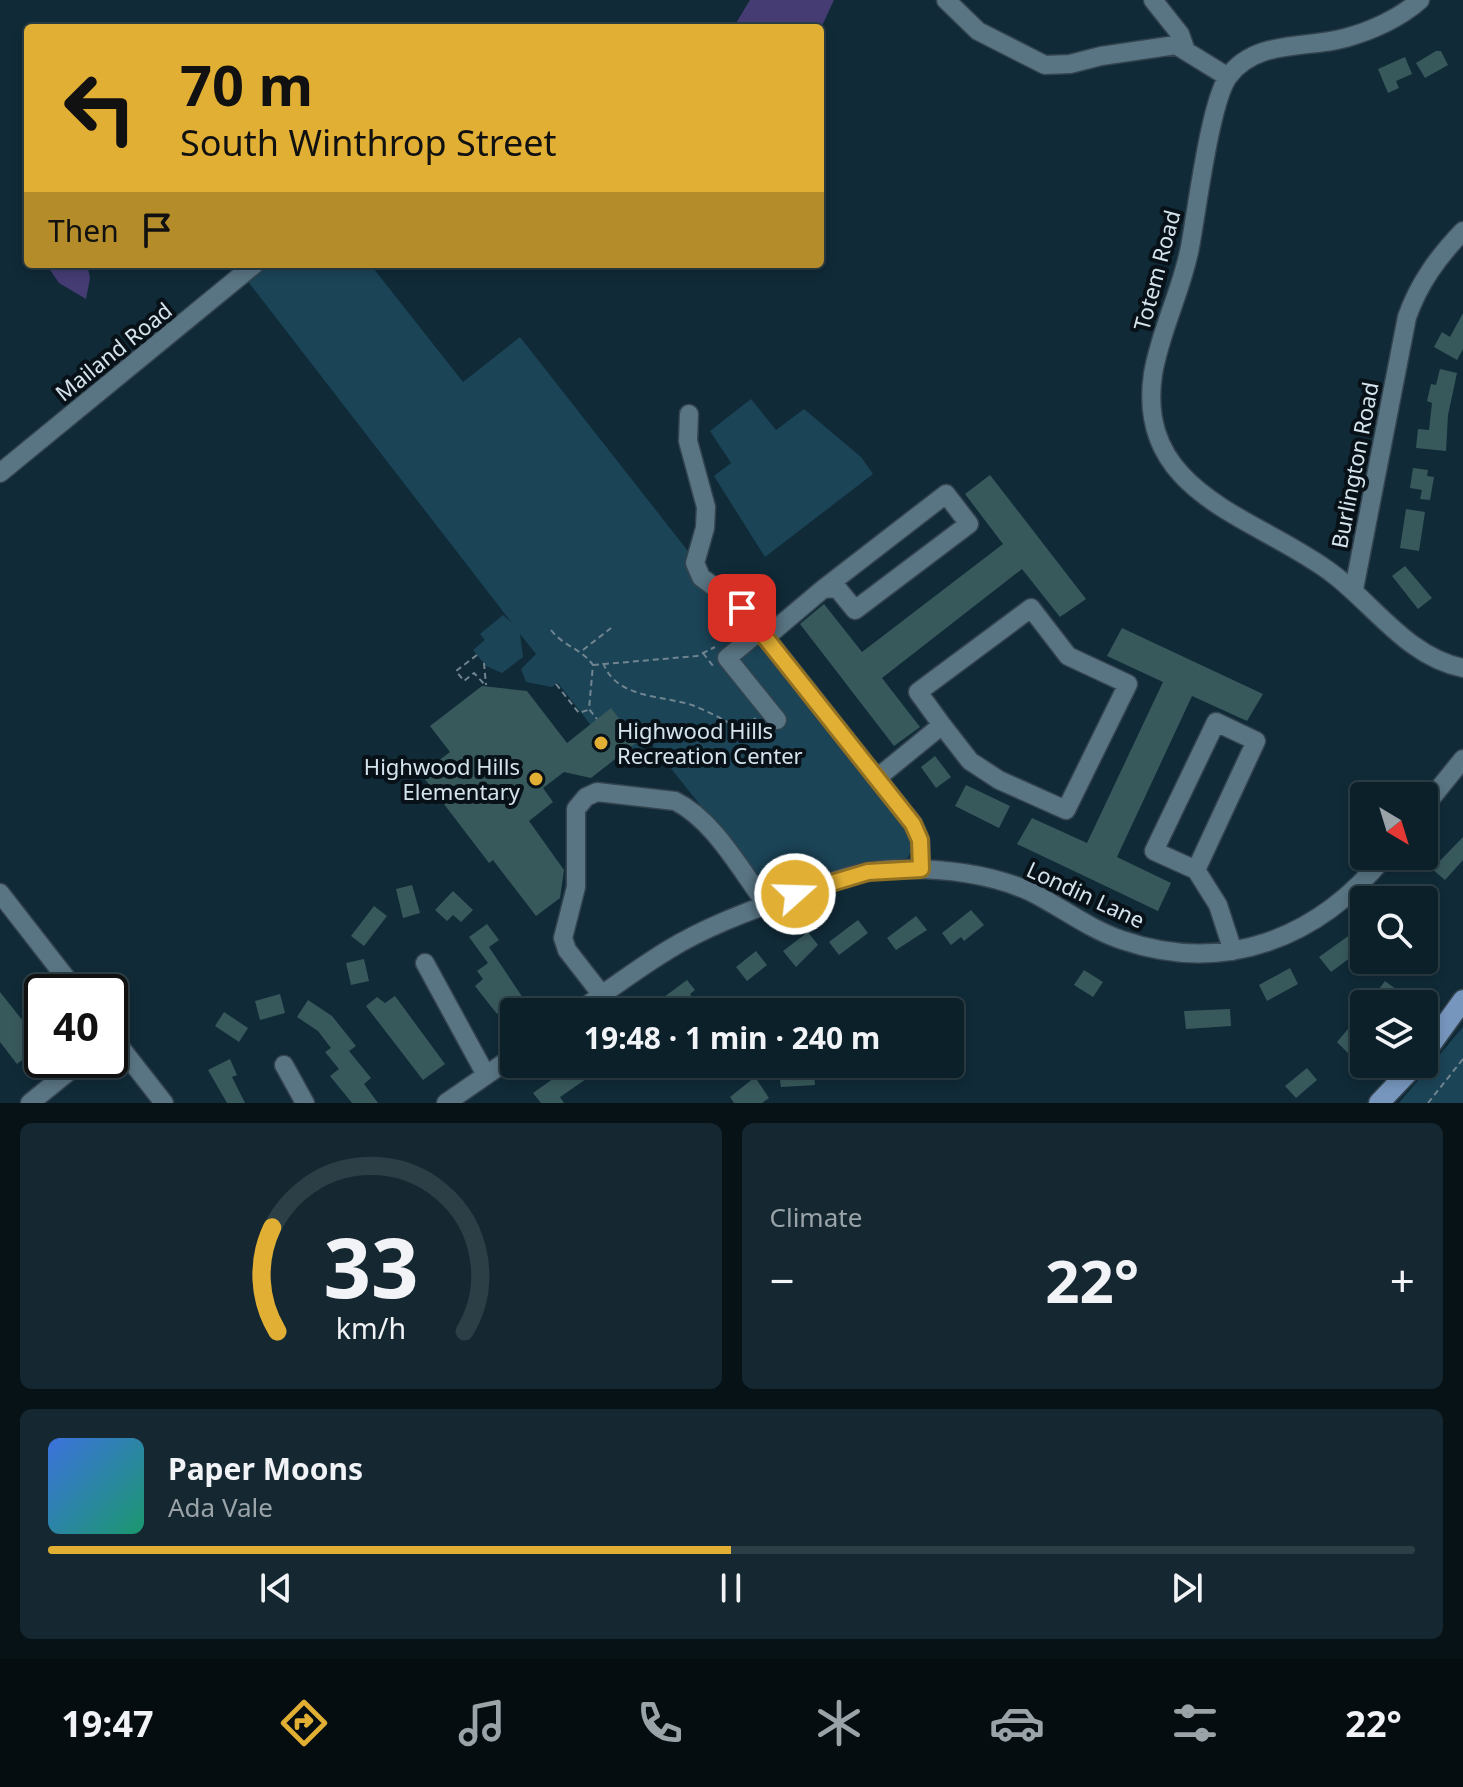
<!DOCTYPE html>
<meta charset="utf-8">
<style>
:root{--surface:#0c2029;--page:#152831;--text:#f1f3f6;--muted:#9aa3a8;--line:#2c3e46;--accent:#e1af34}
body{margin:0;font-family:"Noto Sans",sans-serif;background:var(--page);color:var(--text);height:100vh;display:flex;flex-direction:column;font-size:30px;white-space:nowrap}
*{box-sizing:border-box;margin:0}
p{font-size:26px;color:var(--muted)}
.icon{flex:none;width:44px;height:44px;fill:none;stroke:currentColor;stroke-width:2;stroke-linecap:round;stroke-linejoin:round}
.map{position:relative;height:1103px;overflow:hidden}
.side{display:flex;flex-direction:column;gap:20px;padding:20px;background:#071217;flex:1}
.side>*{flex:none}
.hud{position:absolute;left:24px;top:24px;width:800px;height:244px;border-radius:8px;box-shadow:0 4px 12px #0003,0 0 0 2px var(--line);background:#e1af34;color:#111;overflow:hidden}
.needle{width:52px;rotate:142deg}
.fabs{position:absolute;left:1350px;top:782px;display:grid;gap:16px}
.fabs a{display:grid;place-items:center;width:88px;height:88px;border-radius:8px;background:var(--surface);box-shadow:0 4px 12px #0003,0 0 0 2px var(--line);font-size:40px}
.speed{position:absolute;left:24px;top:974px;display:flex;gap:16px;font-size:40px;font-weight:700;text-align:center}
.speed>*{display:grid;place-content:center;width:104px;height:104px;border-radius:50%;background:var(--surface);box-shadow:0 4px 12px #0003,0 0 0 2px var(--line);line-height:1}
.speed .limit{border:4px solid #111;border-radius:12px;background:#fff;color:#111}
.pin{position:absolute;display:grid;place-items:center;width:68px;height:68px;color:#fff;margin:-34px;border-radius:16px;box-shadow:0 4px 12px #0006}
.me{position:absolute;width:88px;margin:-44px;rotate:70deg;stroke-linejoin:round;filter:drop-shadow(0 0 6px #0008)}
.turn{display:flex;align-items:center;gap:28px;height:168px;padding:0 24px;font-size:36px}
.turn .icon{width:104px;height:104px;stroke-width:2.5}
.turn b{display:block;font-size:56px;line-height:68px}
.then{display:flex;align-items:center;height:76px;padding:0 24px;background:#0003;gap:16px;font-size:30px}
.big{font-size:60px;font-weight:700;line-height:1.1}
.side .card{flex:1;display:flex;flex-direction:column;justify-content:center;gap:12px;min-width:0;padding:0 28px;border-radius:12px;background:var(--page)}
.side .dial{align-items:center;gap:0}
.dial svg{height:208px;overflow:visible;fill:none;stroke:var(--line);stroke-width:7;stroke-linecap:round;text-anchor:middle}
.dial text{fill:var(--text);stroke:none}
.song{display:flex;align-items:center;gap:24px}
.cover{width:96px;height:96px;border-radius:12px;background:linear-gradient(135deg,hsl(220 70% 55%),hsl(160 70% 35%))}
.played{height:8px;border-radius:4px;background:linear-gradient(90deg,var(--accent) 50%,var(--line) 50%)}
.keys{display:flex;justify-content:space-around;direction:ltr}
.heat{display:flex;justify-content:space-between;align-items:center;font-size:44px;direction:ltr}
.side .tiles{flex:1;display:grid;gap:20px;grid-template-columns:1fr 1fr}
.card:last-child{grid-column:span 2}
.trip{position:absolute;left:500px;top:998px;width:464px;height:80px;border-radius:8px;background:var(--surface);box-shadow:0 4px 12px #0003,0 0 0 2px var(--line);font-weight:700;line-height:80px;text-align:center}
.tabs{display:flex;height:128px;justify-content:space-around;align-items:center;background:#050d10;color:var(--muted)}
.tabs .icon{width:56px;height:56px}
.tabs .on{color:var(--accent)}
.tabs b{font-size:36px;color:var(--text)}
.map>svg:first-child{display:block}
</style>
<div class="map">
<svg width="1463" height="1103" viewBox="0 0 1463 1103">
<rect width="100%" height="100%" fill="#102a37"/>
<path fill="#1b4457" d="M265,264H370L463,382L520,337L906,829L913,844L908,858L771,894L650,742L621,764L558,683L552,687L526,682L521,669L536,654L520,634L523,657L502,673L486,666L473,650L485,640L480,634L503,615L512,623L246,279Z
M751,399L776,430L804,409L861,457L873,474L765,557L714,476L731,463L710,431Z
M1463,1027V1103H1399Z"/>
<path fill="#463c74" d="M750,0H834L820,30L733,28Z
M46,264H87L90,278L86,299L59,283Z"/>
<path fill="#38595c" d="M1436,51H1441L1448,65L1425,78L1416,63Z
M1405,57L1412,74L1396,81L1399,88L1388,93L1378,69Z
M1463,313V349L1457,360L1434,347L1442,332L1450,337Z
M1440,369L1457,373L1448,415L1446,451L1416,448L1418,429L1429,430L1432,403L1427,401L1431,384L1436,385Z
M1413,468L1428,470L1427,476L1434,477L1430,500L1420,499L1422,490L1410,488Z
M990,475L1086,599L1060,617L1022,569L882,678L920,727L894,746L800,624L824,604L862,652L1003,544L965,494Z
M1406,509L1425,512L1419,551L1400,548Z
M1405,566L1432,598L1418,609L1392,576Z
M1122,628L1263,694L1247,721L1192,696L1117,857L1171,883L1158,911L1017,844L1032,818L1087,843L1163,682L1107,656Z
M482,686L527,691L567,743L611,708L637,742L591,778L564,772L543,788L553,802L529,821L564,870L560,898L536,916L493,860L489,863L421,774L450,752L430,726Z
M935,756L951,777L936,788L921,767Z
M966,785L1010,806L999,828L955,806Z
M1463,837V860L1445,880L1432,869Z
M412,885L420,913L403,918L396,889Z
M453,891L473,910L461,922L453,915L447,921L435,910Z
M374,906L387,916L364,946L351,936Z
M971,910L984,925L964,941L961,937L951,945L942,933Z
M916,916L927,930L896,950L887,938Z
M858,920L868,933L839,955L829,942Z
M487,924L499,940L489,947L527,1004L517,1012L509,1005L497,1014L475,986L483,979L477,971L488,963L469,937Z
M808,932L818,945L796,967L783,951Z
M1351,934L1362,949L1331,972L1319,957Z
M756,951L767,965L747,981L736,967Z
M364,959L369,981L351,985L346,963Z
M1290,968L1298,984L1267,1001L1259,985Z
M1084,970L1103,982L1093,997L1074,985Z
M687,980L695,990L690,994L697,1004L686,1012H675L664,997Z
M1385,981L1401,993L1393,1004H1368Z
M0,992L42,1045L17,1064L0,1042Z
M280,994L285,1013L260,1020L255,1001Z
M395,996L445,1064L423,1080L366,1006L377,997L385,1003Z
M308,1000L332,1016L356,1046L349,1051L371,1078L364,1084L378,1103H352L330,1076L339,1069L325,1052L331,1048L318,1031L297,1017Z
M1230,1009L1231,1026L1186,1029L1184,1011Z
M1364,1010V1040L1350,1055L1337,1042Z
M224,1012L248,1028L239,1042L215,1026Z
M230,1059L237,1075L232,1077L245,1103H227L208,1070Z
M574,1064H608L560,1097L564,1103H541L533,1093Z
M813,1064L815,1085L781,1087L779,1074L791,1073L790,1067Z
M1307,1068L1317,1080L1296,1098L1285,1086Z
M755,1077L769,1098L762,1103H734L730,1097Z"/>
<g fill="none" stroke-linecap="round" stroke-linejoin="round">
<g stroke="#33444f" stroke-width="21">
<path id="minor" d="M946,0L978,31L1045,65L1070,64L1101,56L1176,45L1228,77
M1153,0L1180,34L1186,51
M1420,0C1400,18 1371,31 1345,38C1306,49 1255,39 1228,77C1210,103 1197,210 1190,247C1182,290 1160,331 1153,374C1135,496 1259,517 1333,574C1375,606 1408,657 1463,668
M689,414L688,441L706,507L705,528L695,563L701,577L742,608L913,824L920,840L921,869
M0,473L255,264
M1354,589L1407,317C1419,283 1438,257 1463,231
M760,631L727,658L777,720
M765,638L823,589L837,588L855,610L969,524L946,494L823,589
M877,778L942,725L918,692L1031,608L1068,656L1128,684L1066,810L999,780L970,761L942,725
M1424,807L1463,759
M1196,870L1154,851L1216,722L1256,741L1196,870L1218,905L1233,951
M0,893L77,992
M425,963L486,1075
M602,995L567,950L563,938L576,887V809L586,797L597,792L675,801C714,820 741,871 767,905
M578,1012C607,991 637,969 668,950C707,926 752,910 795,894C827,883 860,870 894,869C939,868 989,873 1031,892C1061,907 1089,929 1122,940C1224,975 1318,939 1385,856
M110,1034L164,1103
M284,1065L305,1103
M30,1103L83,1060
M446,1103L514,1056"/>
</g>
<g stroke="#33444f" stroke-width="23">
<path id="major" d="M1424,1054L1463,1000
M1379,1103L1416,1064"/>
</g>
<path stroke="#718590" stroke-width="2" stroke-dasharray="6 4" stroke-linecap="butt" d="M551,630C564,647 581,648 593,665L589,709L597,719
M583,650L611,628
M703,653L713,666
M477,655L456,671L464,681L474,673L486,686
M484,663L486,685
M603,663C617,699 661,695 692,705C712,713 730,723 749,735L763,730
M593,665L697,656L715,647
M556,684L579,713L588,710
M754,718L763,729
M1428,1103L1463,1059"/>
<use href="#minor" stroke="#597483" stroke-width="18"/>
<use href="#major" stroke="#7796be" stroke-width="20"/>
</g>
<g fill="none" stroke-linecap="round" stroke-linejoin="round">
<g stroke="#927222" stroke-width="20">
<path id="route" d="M742,608L913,824L920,840L921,869L868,872L795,894"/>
</g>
<use href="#route" stroke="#e1af34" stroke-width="14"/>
</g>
<g fill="#e1af34" stroke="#071117" stroke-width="3">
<circle cx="601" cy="743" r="8"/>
<circle cx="536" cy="779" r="8"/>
</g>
<g text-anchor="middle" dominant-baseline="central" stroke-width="8" stroke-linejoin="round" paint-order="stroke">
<g font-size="22" fill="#d5e4ec" stroke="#071117">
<text transform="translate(1156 270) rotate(-75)">Totem Road</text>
<text transform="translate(113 351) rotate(-39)">Mailand Road</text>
<text transform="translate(1354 465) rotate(-79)">Burlington Road</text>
<text transform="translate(1086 894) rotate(25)">Londin Lane</text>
</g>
<g font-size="22" fill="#d5e4ec" stroke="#071117" text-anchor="start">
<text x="617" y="730">Highwood Hills<tspan x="617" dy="25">Recreation Center</tspan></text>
<text x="520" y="766" text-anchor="end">Highwood Hills<tspan x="520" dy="25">Elementary</tspan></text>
</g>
</g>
</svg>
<div class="fabs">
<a><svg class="needle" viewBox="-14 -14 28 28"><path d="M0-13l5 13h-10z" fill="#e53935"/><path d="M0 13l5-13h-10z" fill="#9aa3a8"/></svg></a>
<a><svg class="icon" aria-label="search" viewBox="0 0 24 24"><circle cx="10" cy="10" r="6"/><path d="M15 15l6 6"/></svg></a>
<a><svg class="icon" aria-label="layers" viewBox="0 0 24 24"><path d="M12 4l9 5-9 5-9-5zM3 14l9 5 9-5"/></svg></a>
</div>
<div class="speed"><div class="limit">40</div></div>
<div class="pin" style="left:742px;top:608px;background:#d93025"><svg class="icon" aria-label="arrive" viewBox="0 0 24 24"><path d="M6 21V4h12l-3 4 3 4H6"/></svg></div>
<svg class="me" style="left:795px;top:894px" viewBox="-20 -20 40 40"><circle r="17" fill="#e1af34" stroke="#fff" stroke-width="3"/><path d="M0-11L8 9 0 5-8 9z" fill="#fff"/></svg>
<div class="trip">19:48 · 1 min · 240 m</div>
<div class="hud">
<div class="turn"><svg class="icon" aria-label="left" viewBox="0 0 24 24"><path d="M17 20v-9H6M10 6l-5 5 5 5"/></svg><div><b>70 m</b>South Winthrop Street</div></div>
<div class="then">Then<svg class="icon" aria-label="arrive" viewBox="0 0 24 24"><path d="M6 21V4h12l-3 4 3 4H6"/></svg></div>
</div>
</div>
<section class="side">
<div class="tiles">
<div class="card dial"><svg viewBox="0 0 100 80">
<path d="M14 69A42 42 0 1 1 86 69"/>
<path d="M14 69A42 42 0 0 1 12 29" stroke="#e1af34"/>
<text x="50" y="56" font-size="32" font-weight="700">33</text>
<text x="50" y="72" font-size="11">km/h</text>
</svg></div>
<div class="card"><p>Climate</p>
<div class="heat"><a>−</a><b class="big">22°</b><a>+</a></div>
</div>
<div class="card">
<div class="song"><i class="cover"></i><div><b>Paper Moons</b><p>Ada Vale</p></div></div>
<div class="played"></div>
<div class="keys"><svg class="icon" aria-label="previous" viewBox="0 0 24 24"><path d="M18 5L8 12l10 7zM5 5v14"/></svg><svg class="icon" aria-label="pause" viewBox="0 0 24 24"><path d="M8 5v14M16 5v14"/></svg><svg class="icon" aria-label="next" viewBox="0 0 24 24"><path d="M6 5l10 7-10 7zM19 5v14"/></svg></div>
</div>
</div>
</section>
<nav class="tabs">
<b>19:47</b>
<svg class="icon on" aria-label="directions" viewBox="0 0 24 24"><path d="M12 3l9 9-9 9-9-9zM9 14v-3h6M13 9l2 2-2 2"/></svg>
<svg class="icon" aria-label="music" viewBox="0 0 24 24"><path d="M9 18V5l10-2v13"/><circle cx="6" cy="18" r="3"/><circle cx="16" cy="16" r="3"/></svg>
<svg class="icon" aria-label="phone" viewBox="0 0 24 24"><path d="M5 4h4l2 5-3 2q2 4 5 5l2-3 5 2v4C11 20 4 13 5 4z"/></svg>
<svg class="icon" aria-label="climate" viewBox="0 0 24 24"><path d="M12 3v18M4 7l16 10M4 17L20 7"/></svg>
<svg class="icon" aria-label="car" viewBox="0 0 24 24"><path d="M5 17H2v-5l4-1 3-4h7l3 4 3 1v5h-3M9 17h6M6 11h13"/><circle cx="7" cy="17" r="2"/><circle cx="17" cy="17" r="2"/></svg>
<svg class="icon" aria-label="filters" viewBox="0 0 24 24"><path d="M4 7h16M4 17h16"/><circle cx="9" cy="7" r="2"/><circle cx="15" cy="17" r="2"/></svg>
<b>22°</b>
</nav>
